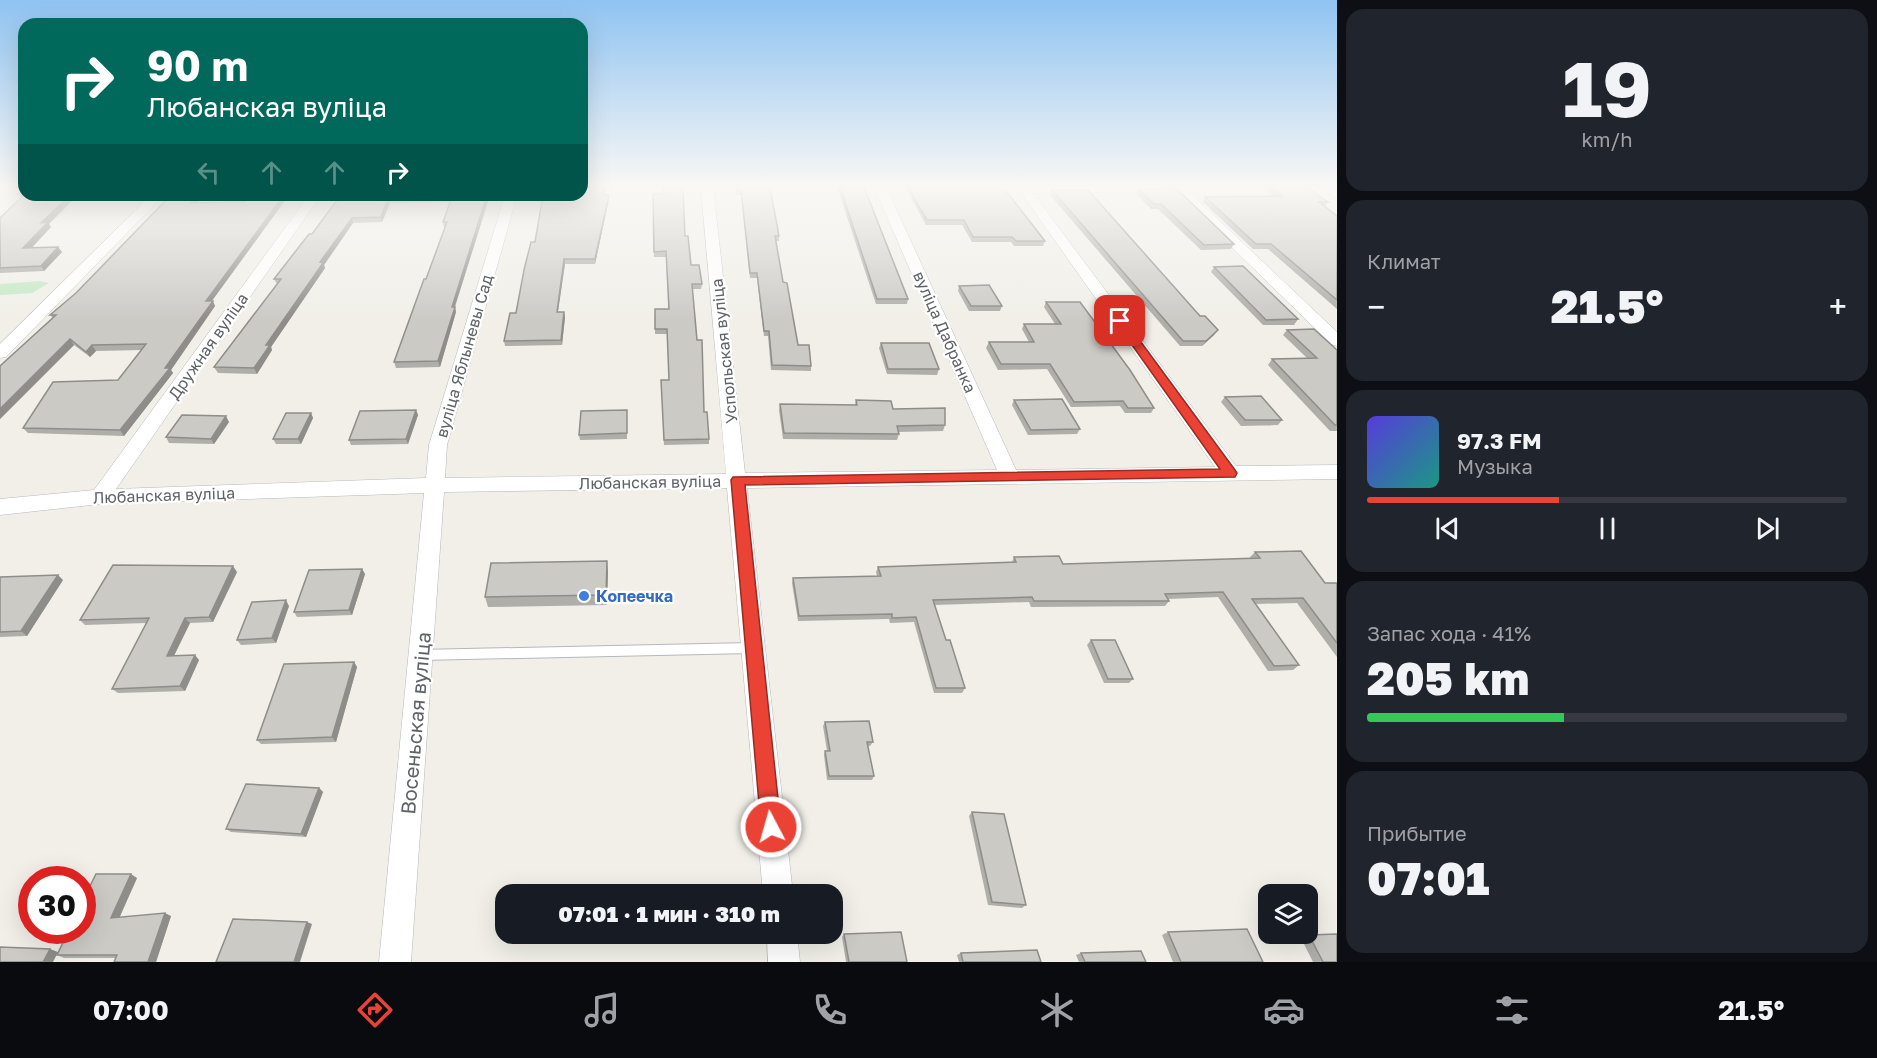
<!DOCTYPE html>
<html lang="ru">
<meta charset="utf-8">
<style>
:root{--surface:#171b24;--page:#20242c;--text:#f1f3f6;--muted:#9ea1a6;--line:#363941;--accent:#ea4335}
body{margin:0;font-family:"Golos Text",sans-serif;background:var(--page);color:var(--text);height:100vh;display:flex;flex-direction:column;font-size:22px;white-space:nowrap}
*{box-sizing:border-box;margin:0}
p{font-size:20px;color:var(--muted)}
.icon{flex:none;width:33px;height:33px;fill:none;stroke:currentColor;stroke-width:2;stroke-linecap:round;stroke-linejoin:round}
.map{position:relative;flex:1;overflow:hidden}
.panel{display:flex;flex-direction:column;gap:9px;padding:9px;background:#0d0f14;width:540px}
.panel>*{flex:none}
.hud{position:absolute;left:18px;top:18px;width:570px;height:183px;border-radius:18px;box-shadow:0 6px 24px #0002;background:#00695c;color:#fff;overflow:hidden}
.tools{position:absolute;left:1258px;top:884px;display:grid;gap:12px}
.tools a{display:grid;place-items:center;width:60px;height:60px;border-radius:12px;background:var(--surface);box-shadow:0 6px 24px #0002;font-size:30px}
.speed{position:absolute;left:18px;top:866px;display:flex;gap:12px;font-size:30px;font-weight:700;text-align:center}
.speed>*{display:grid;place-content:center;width:78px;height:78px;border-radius:50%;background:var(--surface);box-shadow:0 6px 24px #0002;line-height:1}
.speed .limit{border:9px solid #d22;background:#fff;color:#111}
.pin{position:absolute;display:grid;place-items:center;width:51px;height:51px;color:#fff;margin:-26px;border-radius:12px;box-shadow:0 3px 9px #0006}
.me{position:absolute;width:66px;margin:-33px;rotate:354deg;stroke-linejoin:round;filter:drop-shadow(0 0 4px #0008)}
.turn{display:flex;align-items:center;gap:21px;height:126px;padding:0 30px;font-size:27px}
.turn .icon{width:78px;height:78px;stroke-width:2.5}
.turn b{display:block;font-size:42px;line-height:51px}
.lanes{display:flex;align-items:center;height:57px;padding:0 30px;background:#0003;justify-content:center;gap:30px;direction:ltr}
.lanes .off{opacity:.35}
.big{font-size:45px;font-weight:800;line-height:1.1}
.panel .widget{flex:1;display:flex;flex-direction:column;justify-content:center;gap:9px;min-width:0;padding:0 21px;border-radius:18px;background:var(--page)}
.panel .dial{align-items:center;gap:0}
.dial b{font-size:78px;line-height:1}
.song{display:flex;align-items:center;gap:18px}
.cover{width:72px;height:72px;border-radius:9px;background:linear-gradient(135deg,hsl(250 70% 55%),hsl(170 70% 35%))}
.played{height:6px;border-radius:3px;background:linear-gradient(90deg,var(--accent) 40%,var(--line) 40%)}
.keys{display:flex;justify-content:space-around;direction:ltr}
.heat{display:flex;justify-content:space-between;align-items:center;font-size:33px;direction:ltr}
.charge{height:9px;border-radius:4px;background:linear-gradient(90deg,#34c759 41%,var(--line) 0)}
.trip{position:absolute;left:495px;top:884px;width:348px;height:60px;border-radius:18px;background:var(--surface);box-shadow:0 6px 24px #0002;font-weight:800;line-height:60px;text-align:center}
.tab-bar{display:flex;height:96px;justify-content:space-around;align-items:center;background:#090b0e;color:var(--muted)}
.tab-bar .icon{width:42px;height:42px}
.tab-bar .selected{color:var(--accent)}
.tab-bar b{font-size:27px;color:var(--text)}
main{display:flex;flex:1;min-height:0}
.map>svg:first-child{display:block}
</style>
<main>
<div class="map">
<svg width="1337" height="962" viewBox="0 0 1337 962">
<rect width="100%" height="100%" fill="#f1efe8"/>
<path fill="#c5e8c5" d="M40,281L49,283L32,293L0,295V284Z"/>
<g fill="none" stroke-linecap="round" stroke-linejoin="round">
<g stroke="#b5b8bc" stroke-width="7">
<path id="lane-far1" d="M315,196H403"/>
</g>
<g stroke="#b5b8bc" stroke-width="12">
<path id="lane" d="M420,655L751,648"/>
</g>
<g stroke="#b5b8bc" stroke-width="1">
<path id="street" d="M701,187H713L745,473L997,470L874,187H886L1016,470L1215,467L1017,187H1196L1194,190L1188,191L1337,332V346L1331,344L1174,191L1033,193L1236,466L1337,465V479L747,488L793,894H763L727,488L444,492L411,962H379L424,493L100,504L0,515V499L94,490L309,195H321L116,489L426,478L429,445L505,195H517L447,445L445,478L726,474Z
M1319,187H1333L1337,189V199Z
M151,195H164L6,357L0,358V344Z
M767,933H797L800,962H768Z"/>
</g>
<use href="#lane-far1" stroke="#fff" stroke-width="6"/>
<use href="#lane" stroke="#fff" stroke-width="10"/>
<use href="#street" fill="#fff" fill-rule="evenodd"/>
</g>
<path fill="#afaea9" d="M735,187H770L779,236V241H776L783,282L798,345L811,366V371L771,370L768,336H764L757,278H750L741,195H736Z
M837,187H864L908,299L907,304H876Z
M905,187H1003L1045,241L1043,246H1014L1011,242H972L962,225H926Z
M1262,187H1306L1328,202L1325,206L1337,216V309L1268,249H1253L1203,202L1205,197L1273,196Z
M24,189L51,227L31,248L62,252L44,271L0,273V218L21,198L18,194Z
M1138,189L1234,244L1231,249L1201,250L1158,209H1151L1136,194Z
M1052,190L1214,335L1202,346H1180L1050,195Z
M653,194L685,236L691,265L702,284L701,289H692L704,412L709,439V444L664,445L661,380H669L667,334H655V309H669L666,257H654Z
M250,195H289L212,301L215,306L171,370L173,373L124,436L28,433L23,428L118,380L142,350L96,351L90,357L74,345L0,419V366L53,318L50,315L197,203L244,202Z
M404,195H490L455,307L456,312L440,367L396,368L394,362L446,227H444L443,222L450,202L390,203L382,222L353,223L324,265L325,268L271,347L272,350L257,374L218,373L214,367L277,284L274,279L312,234L340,196H402Z
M604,195L609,199L595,264H565L558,312H564L565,317L562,345L505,346L504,341L516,313L535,242Z
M1214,267L1298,319L1294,325H1263L1211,272Z
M959,286L1002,306L1000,311H969L958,291Z
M1046,302L1154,408L1151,413H1125L1120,406L1071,407L1047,369L998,370L986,348L989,342H1029L1022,329L1024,324H1055L1044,307Z
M1287,330L1337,350V431H1330L1268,365L1272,359L1307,358L1283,335Z
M881,343L939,369L937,375L887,374L879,348Z
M1225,397L1282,420L1278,425L1241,426L1221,402Z
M856,400L893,409L945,425L943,431L898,432L899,434L897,440L783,439L779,410L780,404L855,405Z
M1014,400L1080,429L1077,434L1028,435L1012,405Z
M416,410L418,415L408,444L351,445L349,440Z
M627,410V439L580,440L579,435Z
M311,413L313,418L301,444H276L273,439Z
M229,422L214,444L169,443L166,437Z
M1255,552L1325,583H1337V657L1297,603L1255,604L1299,665L1293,670L1268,671L1218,597L1168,599L1169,601L1165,606L1031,607L1029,602L935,605L946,640L965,688L962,693H934L914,622L890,623L889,619L798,621L792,583L793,578L877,576L876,572L878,567L1012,562L1014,557L1063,564L1251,559L1250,557Z
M607,561L608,572L607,605L488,607L485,597Z
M362,569L365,574L352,615L297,617L294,612Z
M237,572L213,622L190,623L174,655L199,660L185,691L118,693L112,689L146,623L85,625L80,620Z
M0,577L63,580L27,636L0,637Z
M289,606L276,643L241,645L237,640Z
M1091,640L1133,679L1129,683H1104L1087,645Z
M354,662L357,667L336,742L261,744L257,740Z
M825,722L873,742L870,746H868L874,776L872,780H827L824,755L825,751H827L823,726Z
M319,788L323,792L306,837L231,832L226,829Z
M972,812L1026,905L1022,908L988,905L969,816Z
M137,878L119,917L171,916L156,962H114L116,958H64L57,955Z
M1168,932L1263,962H1173L1162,935Z
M844,934L907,962H846L842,937Z
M1309,935L1337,962H1313L1301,938Z
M961,953L1041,962H959L957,955Z
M1081,953L1146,962H1079L1076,955Z"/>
<path fill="#8f8d8a" d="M70,195H78L49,224L51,227L26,254L23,248L41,223Z
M197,195H204L193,208L190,203Z
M284,195H289L208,306L206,301Z
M487,195H490L453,312L452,307Z
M609,195V199L595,264V259Z
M388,198L390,203L382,222L381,217Z
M352,218L353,223L324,265L325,268L271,347L272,350L257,374L254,368L266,345L320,262Z
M58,247L62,252L44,271L41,266Z
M564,259L565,264L557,317V312Z
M213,301L215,306L171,370L173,373L124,436L120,430Z
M455,307L456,312L440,367L438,361Z
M564,312L565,317L562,345L561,340Z
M1218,330L1214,335L1202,346L1206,341Z
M70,339L74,345L0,419V409Z
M92,345L96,351L90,357L86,352Z
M416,410L418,415L408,444L406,439Z
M311,413L313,418L301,444L298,439Z
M226,416L229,422L214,444L211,439Z
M607,561L608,572L607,605L606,595Z
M233,566L237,572L213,622L209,617Z
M362,569L365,574L352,615L349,610Z
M58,575L63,580L27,636L21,631Z
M286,600L289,606L276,643L272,638Z
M185,618L190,623L172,660L167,656Z
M195,655L199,660L185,691L180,686Z
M354,662L357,667L336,742L332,737Z
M319,788L323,792L306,837L301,834Z
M131,874L137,878L118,921L111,918Z
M165,913L171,916L156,962H148Z
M307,922L312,924L300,962H294Z
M50,949L58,952L53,962H43Z"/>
<path fill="#cccac5" stroke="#8f8d8a" stroke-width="1.5" d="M582,187H604V195H609L595,259H564L557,312H564L561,340L504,341L510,313H516L524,270L531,242H535L543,195H582Z
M663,187H683L685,236H688L691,265H699L702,284H692L697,340H702L704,412H707L709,439L664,440L661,380H669L667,329H655V309H669L666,251L654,252L653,194H664Z
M736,187H770L779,236H775L783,282L787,283L798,345H809L811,366L772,365L769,331H764L757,273H750L741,190H736Z
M840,187H864L908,299H877Z
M908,187H1003L1045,241H1016L1012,237H973L964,220H927Z
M1271,187H1306L1328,202H1319L1337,216V300L1271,244H1256L1205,197L1282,196Z
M1176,188L1234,244L1204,245L1161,204H1154L1138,189Z
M24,189V194H18Z
M1052,190H1088L1200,316H1205L1218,330L1206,341H1183Z
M24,195H70L41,223L48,222L23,248L58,247L41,266L0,268V218Z
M171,195H197L190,203L244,202L250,195H284L206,301H213L165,368H170L120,430L23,428L53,382L118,380L146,344L92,345L86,352L70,339L0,409V366L56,315H50L76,293Z
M404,195H487L452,307H455L438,361L394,362L424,279H426L447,222H443L452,197L388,198L381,217L352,218L320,262L323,263L266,345H270L254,368L214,367L281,279H274L309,234H312L340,196H402Z
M1243,266L1298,319L1266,320L1214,267Z
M989,285L1002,306H971L959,286Z
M1046,302H1080L1130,370L1154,408H1128L1123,401L1074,402L1050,364H1001L989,342H1034L1024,324H1061Z
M1314,329L1337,350V425H1335L1272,359L1317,358L1287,330Z
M881,343H929L939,369H888Z
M1261,396L1282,420H1245L1225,397Z
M1062,399L1080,429L1031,430L1014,400Z
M856,400L891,401L893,409L945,408V425L897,426L899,434L784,433L780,404L857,405Z
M416,410L406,439L349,440L360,411Z
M627,410V433L579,435L581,411Z
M286,413H311L298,439H273Z
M182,415L226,416L211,439L166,437Z
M1301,551L1325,583H1337V643L1303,598L1252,599L1299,665L1274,666L1223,592L1165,594L1169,601H1034L1032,597L933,600L946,640H950L965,688H936L916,617L892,618V614L799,616L793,578L881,576L878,567L1016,562L1014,557L1059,556L1063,564L1260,558L1255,552Z
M607,561L606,595L485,597L491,563Z
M113,565L233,566L209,617L185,618L167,656L195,655L180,686L112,689L149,618L80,620Z
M362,569L349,610L294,612L309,570Z
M58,575L21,631L0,632V577Z
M286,600L272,638L237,640L252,602Z
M1091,640H1115L1133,679H1108Z
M354,662L332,737L257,740L284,664Z
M869,721L873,742H867L874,776H829L825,751H830L825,722Z
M246,784L319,788L301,834L226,829Z
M972,812L1004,814L1026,905L992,902Z
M96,874H131L111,918L165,913L148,962H114L117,955H57L69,930H82V902Z
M233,919L307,922L294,962H216Z
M1247,929L1263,962H1181L1168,932Z
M901,932L907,962H849L844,934Z
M1337,934V962H1323L1309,935Z
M0,947L50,949L43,962H0Z
M1037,950L1041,962H963L961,953Z
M1141,951L1146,962H1085L1081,953Z"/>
<linearGradient id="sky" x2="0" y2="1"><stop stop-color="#8fc3f1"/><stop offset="0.58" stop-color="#f9f8f5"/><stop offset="1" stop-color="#f9f8f5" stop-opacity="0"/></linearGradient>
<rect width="1337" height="321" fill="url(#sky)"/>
<path fill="#ea4335" stroke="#982c22" stroke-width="1.5" d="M1120,318L1124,319L1235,470L1237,473L1235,477L745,485L781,827L778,834L771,837L764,834L761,827L731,480L733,477L1220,469L1115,321Z"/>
<circle fill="#3f7fe0" stroke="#fff" stroke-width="2" cx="584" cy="596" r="6"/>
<g text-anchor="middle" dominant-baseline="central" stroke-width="4.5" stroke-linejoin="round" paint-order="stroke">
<g font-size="16" fill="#5f6368" stroke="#fff">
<text transform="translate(945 332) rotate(66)">вуліца Дабранка</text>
<text transform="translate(208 346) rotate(-55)">Дружная вуліца</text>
<text transform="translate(724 351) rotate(-96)">Успольская вуліца</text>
<text transform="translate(464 356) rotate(-74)">вуліца Яблыневы Сад</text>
<text transform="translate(650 482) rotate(-1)">Любанская вуліца</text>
<text transform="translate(164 495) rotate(-2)">Любанская вуліца</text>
</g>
<g font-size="16" font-weight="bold" fill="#366cbe" stroke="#fff" text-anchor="start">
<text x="596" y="596">Копеечка</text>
</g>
<g font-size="20" fill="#5f6368" stroke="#fff">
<text transform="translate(415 723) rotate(-85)">Восеньская вуліца</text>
</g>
</g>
</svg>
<div class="tools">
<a><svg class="icon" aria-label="layers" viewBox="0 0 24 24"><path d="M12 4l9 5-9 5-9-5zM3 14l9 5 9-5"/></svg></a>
</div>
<div class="speed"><div class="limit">30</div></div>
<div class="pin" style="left:1120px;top:321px;background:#d93025"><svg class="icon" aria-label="arrive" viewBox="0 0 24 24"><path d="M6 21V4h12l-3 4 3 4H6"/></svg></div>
<svg class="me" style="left:771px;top:827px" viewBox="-20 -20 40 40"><circle r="17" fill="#ea4335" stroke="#fff" stroke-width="3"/><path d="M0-11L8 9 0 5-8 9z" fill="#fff"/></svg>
<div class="trip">07:01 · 1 мин · 310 m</div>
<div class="hud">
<div class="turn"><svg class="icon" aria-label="right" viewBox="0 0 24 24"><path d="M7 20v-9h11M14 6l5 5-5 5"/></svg><div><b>90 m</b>Любанская вуліца</div></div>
<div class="lanes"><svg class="icon off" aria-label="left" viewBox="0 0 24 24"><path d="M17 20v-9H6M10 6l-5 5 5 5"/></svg><svg class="icon off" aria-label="ahead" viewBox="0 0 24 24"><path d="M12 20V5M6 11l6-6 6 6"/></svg><svg class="icon off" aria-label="ahead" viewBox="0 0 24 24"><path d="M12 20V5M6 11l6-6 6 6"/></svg><svg class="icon" aria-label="right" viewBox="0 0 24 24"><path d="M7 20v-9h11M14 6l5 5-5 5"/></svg></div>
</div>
</div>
<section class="panel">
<div class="widget dial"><b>19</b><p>km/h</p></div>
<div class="widget"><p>Климат</p>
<div class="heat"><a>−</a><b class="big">21.5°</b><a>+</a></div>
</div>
<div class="widget">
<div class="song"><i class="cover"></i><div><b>97.3 FM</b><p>Музыка</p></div></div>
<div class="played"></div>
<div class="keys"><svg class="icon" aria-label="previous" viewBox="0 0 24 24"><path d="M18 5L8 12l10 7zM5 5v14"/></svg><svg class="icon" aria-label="pause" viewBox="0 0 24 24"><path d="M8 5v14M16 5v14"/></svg><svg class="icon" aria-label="next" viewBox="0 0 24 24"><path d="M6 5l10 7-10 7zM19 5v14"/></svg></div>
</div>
<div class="widget"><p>Запас хода · 41%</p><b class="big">205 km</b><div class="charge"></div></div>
<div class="widget"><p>Прибытие</p><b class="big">07:01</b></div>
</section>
</main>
<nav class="tab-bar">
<b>07:00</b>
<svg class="icon selected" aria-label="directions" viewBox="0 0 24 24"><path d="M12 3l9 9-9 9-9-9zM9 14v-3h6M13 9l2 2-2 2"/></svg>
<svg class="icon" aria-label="music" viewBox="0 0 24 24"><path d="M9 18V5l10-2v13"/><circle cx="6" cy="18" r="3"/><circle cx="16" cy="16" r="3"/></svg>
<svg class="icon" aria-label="phone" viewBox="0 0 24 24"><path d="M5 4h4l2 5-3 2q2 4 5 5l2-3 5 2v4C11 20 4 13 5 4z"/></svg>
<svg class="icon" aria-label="climate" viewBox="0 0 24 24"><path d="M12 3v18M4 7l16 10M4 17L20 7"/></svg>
<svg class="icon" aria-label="car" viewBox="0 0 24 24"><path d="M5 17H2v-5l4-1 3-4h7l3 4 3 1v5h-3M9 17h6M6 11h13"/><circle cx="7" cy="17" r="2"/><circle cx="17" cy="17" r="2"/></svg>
<svg class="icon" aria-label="filters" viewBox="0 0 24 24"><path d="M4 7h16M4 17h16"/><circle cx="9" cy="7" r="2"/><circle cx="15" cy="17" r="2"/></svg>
<b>21.5°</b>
</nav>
